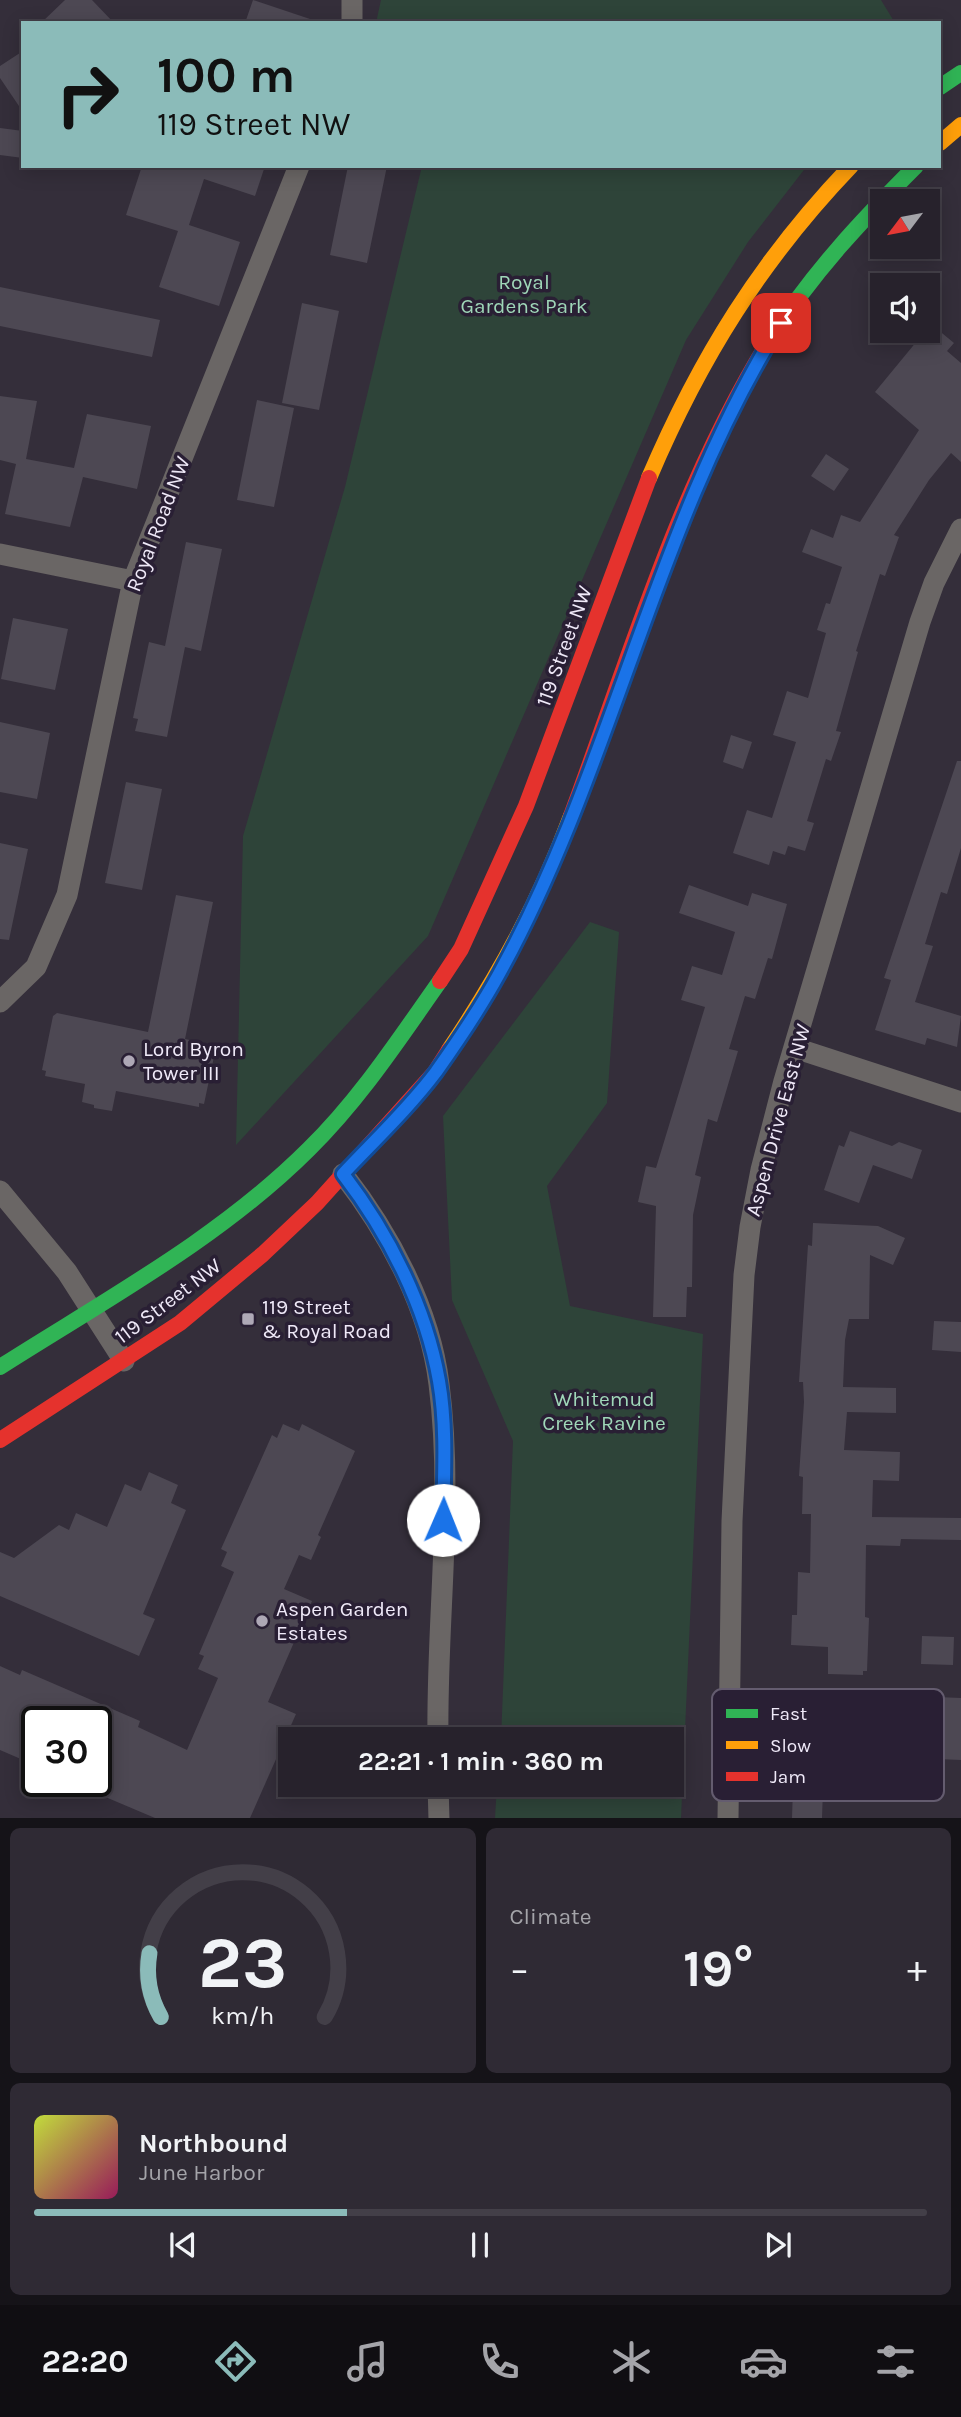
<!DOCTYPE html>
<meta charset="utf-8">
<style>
:root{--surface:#27222c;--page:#2f2a34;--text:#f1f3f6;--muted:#a4a4a9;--line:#433f48;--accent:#8bbbb9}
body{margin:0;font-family:Karla,sans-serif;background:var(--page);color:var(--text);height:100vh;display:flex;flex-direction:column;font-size:26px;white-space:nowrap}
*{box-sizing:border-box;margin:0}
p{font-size:23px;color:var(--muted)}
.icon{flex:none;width:38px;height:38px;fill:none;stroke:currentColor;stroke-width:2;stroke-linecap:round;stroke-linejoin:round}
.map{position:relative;height:1818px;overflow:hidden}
.details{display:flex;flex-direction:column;gap:10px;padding:10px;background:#151318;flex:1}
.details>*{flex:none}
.banner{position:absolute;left:21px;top:21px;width:920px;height:147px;border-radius:0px;box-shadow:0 4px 18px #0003,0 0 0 2px var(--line);background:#8bbbb9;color:#111;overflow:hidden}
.needle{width:46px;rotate:238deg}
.controls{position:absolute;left:870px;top:189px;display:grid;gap:14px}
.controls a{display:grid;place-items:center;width:70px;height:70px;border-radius:0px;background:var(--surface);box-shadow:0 4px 18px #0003,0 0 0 2px var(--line);font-size:35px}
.speed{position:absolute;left:21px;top:1706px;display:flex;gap:14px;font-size:35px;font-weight:700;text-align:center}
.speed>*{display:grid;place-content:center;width:91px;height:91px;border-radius:50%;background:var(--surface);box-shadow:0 4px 18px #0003,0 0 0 2px var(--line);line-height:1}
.speed .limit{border:4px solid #111;border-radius:10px;background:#fff;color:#111}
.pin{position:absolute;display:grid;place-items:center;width:60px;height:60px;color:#fff;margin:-30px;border-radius:14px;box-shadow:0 4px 10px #0006}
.me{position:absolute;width:77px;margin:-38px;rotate:1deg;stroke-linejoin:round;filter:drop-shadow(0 0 5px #0008)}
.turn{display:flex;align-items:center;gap:24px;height:147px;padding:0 21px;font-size:32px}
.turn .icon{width:91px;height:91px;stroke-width:2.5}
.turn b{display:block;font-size:49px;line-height:60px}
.big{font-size:52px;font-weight:700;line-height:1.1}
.details .widget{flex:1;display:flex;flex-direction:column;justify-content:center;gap:10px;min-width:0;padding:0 24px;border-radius:10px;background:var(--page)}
.details .dial{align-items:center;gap:0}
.dial svg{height:182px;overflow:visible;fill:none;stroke:var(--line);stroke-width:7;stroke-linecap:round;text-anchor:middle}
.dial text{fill:var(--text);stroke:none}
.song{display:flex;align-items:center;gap:21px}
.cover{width:84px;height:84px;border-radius:10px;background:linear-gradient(135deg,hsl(70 70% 55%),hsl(330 70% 35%))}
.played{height:7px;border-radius:4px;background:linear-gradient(90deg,var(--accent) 35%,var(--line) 35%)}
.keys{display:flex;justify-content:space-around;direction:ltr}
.heat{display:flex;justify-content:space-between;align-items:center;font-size:38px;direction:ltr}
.details .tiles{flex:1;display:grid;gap:10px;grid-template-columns:1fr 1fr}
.widget:last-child{grid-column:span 2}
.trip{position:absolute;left:278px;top:1727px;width:406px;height:70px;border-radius:0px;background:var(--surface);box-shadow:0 4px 18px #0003,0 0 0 2px var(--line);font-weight:700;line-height:70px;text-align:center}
.tab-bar{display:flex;height:112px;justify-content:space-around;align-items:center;background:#100e12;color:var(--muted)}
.tab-bar .icon{width:49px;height:49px}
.tab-bar .on{color:var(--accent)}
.tab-bar b{font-size:32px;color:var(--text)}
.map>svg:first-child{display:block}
</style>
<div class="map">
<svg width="961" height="1819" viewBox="0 0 961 1819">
<rect width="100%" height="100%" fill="#342e3a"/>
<path fill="#2e4439" d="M381,0H881L895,23H376Z
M422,166H807L748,242L686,340L428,936L236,1145L243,836L345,487Z
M590,922L619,932L607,1103L547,1186L570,1306L703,1334L681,1818H495L497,1785H672V1740L501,1739L513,1441L452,1300L443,1116Z"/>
<path fill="#4d4853" d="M65,0H92L114,23H41Z
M253,0L310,19V23H245Z
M23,51V112L0,78V66Z
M0,128L23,131V158L0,155Z
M142,166H265L255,196L204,179L189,225L240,242L219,306L159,287L178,231L126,215Z
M348,166H387L367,263L330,255Z
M0,287L160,320L152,357L0,326Z
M302,303L339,311L319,410L282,403Z
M931,324L954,343L947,351L961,363V462L951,453L929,480L894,535L899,537L885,576L880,574L856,651L858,652L836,731L841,732L831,761L826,759L807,821L814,823L805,851L788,846L785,855L773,851L769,865L733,853L747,810L772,818L796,742L773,735L787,691L808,698L826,633L817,630L826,603L830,604L842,567L802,552L811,529L833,538L841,515L860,522L919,430L875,392Z
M0,396L37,401L26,459L74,468L87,414L151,426L137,489L83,477L70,527L5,514L16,464L0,460Z
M257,400L294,408L274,507L237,500Z
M826,454L849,469L834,491L811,476Z
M186,542L222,549L201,651L185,647L167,737L135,731L138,719L133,718L149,642L165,646Z
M13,618L68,629L55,690L1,679Z
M0,722L50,733L37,799L0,792Z
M731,735L752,742L743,769L723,762Z
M957,761H961V848L947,894L941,892L925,944L933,946L915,1002L961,1016L957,1047L927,1038L925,1045L875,1030L891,980L884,978Z
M126,782L162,789L142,890L105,883Z
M0,843L28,849L9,940L0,939Z
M689,885L748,906L752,893L787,904L772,959L768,958L755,999L745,996L729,1049L738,1051L717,1122L708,1119L695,1175L701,1177L693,1215L692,1287H687L686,1317H653L656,1206L638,1202L646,1166L656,1168L705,1007L681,1000L692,966L722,975L735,932L679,913Z
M176,895L213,902L185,1039L212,1045L211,1051L215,1052L204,1104L199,1103V1107L116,1091L112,1111L94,1108V1105L82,1102L85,1084L45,1076L46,1071L42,1070L53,1016L57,1013L148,1032Z
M850,1131L892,1146L899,1142L922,1150L912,1179L873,1165L859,1203L824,1190L839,1145L844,1147Z
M813,1223L878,1226L905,1238L893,1265L870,1255L869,1319H849L845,1340L843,1387L896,1388V1413L847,1412L844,1450L900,1452L899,1481L873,1480L872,1517L961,1518V1540L901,1539L900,1546L866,1545L865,1617L869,1618L867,1671H863V1675L828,1674V1647L791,1645L792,1615H797L798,1572L810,1573L811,1514H802L803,1477L799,1476L804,1402L803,1382H799L808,1245L812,1246Z
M934,1321L961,1322V1352L932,1350Z
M283,1424L299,1431L302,1424L355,1451L318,1535L321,1537L311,1560L299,1555L284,1589L312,1601L268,1702L296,1714L250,1818H155L96,1793V1722H37V1766L0,1750V1666L20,1675L22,1670L140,1721L138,1727L187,1750L218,1678L198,1669L204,1656L199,1654L234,1572L221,1566L227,1552L221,1549L272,1435L277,1438Z
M149,1472L178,1485L171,1503L186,1510L143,1614L155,1619L139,1656L0,1596V1552L14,1558L59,1525L69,1530L76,1513L107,1527L125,1484L141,1491Z
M922,1636L954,1637L953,1665L921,1664Z
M937,1697L961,1698V1760L937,1759Z
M804,1703L842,1704L841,1725H862V1763L824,1762L822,1818H792L793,1788H787L788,1732H804Z"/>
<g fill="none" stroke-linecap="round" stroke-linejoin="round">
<path stroke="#6a6665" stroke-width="21" d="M352,23V0
M0,554L133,581
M0,1002L36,967L67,895L133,581L299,166
M795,1048L961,1102
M343,1174C389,1233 430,1309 439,1384C454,1501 436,1622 438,1740
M0,1191L67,1272L124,1361
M438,1785L439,1819
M728,1819L732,1521L744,1275L750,1227L761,1170L784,1081L920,622L934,583L961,529"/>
<path stroke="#30b455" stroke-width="16" d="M940,87L961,73
M771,338C812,273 862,220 916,166
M0,1367C105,1300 220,1238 309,1149C360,1099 399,1039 440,981"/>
<path stroke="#ff9f0a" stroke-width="16" d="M940,143L961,125
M649,478C700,358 761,260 851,166
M449,1050C500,974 539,902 571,816"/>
<path stroke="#e5322d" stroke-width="16" d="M571,816C630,657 680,483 771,338
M440,981L461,949L526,806L649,478
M0,1440L180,1323L263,1254L317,1203L435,1072L449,1050"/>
</g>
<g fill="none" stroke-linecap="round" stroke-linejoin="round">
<g stroke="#114b97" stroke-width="18">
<path id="route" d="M443,1520C444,1474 447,1427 439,1381C426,1307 389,1234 343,1174C374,1141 409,1108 436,1072C458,1041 481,1007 499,974C614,766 654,526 781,323"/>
</g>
<use href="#route" stroke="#1a73e8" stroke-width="12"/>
</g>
<g fill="#aea8b6" stroke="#291f34" stroke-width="2.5">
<circle cx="129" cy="1061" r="7"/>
<rect x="241" y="1312" width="14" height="14" rx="3.5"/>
<circle cx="262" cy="1621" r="7"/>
</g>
<g text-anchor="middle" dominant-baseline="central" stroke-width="7" stroke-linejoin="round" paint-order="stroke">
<g font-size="21" fill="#9fd7b8" stroke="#291f34">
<text x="524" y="282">Royal<tspan x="524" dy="24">Gardens Park</tspan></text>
<text x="604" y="1399">Whitemud<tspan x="604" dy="24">Creek Ravine</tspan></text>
</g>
<g font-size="21" fill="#efe9f8" stroke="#291f34">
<text transform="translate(158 524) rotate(-69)">Royal Road NW</text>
<text transform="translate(564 646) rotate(-70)">119 Street NW</text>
<text transform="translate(778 1120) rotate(-75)">Aspen Drive East NW</text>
<text transform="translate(168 1301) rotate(-37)">119 Street NW</text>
</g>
<g font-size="21" fill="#efe9f8" stroke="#291f34" text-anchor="start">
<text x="143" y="1049">Lord Byron<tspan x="143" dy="24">Tower III</tspan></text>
<text x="262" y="1307">119 Street<tspan x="262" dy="24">&amp; Royal Road</tspan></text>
<text x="276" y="1609">Aspen Garden<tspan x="276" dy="24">Estates</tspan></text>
</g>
</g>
<rect x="712" y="1689" width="232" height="112" rx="10" fill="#291f34" stroke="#645c6f" stroke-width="2"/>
<rect x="726" y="1709" width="32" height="9" fill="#30b455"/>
<rect x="726" y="1741" width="32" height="8" fill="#ff9f0a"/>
<rect x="726" y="1772" width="32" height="9" fill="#e5322d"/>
<g font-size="19" fill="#efe9f8">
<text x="770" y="1720">Fast</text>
<text x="770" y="1752">Slow</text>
<text x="770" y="1783">Jam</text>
</g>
</svg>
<div class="controls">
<a><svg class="needle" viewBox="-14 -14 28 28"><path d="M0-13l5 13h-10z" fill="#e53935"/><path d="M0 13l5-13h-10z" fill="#a4a4a9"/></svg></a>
<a><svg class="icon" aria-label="sound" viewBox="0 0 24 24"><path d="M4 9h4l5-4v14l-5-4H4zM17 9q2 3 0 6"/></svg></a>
</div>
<div class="speed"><div class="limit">30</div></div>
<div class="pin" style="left:781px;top:323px;background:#d93025"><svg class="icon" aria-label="arrive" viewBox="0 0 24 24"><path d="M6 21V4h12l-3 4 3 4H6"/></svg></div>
<svg class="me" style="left:443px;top:1520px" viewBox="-20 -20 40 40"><circle r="19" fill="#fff"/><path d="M0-13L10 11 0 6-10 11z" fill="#1a73e8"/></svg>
<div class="trip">22:21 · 1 min · 360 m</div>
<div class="banner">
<div class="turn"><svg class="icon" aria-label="right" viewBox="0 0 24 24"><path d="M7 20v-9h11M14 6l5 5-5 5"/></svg><div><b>100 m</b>119 Street NW</div></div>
</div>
</div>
<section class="details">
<div class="tiles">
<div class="widget dial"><svg viewBox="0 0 100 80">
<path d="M14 69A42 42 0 1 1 86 69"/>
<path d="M14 69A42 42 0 0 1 9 41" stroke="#8bbbb9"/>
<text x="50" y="56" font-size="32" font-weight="700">23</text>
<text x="50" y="72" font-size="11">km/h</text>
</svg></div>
<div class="widget"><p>Climate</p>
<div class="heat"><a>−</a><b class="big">19°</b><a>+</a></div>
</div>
<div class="widget">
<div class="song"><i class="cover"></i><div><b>Northbound</b><p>June Harbor</p></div></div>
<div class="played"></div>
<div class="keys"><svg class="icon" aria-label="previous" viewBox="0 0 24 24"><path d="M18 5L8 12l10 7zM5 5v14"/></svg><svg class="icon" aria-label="pause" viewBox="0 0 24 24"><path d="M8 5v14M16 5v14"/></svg><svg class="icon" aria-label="next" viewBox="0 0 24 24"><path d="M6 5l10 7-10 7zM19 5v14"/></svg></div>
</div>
</div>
</section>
<nav class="tab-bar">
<b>22:20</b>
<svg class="icon on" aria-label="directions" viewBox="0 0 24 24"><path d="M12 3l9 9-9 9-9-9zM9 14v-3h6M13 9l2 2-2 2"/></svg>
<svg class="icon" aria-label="music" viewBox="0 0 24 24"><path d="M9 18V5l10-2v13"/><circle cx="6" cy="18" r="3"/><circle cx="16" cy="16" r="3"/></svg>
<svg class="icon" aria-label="phone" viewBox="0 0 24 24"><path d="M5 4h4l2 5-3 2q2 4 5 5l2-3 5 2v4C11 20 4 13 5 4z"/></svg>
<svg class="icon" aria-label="climate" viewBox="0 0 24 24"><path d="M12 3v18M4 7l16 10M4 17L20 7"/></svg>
<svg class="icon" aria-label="car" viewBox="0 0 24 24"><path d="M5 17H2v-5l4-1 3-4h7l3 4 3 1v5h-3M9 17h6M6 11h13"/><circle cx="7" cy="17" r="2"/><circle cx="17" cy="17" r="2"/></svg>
<svg class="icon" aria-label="filters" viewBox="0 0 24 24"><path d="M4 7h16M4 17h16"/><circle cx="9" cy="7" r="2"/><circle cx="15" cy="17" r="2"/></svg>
</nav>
